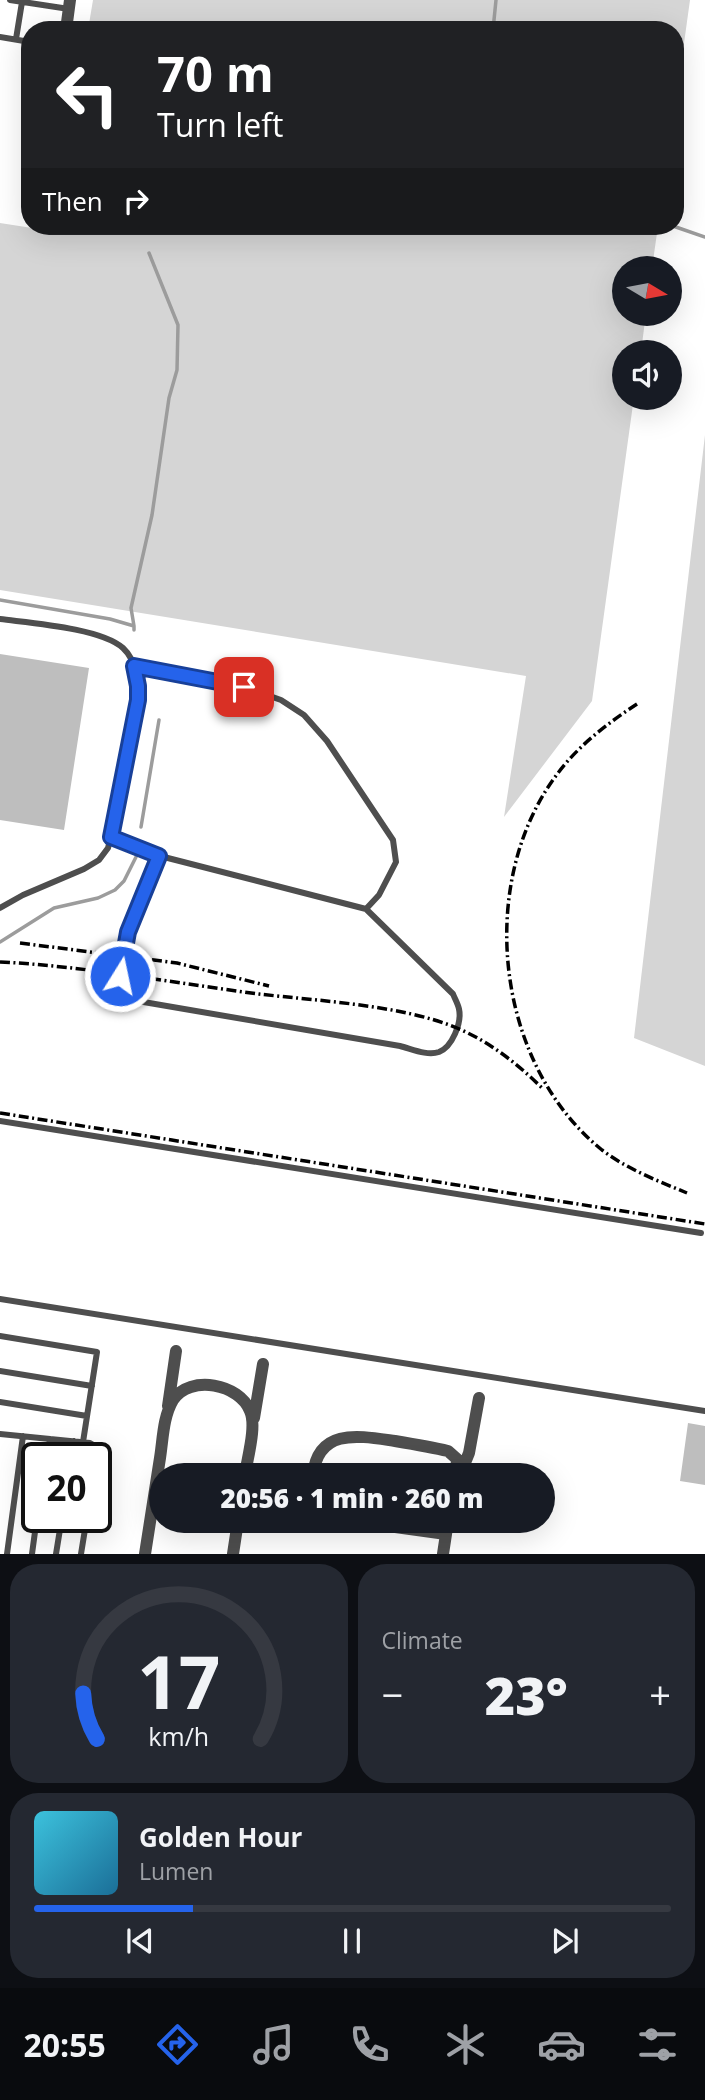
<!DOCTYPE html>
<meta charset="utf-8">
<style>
:root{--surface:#171b24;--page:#242831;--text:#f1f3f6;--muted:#9ea1a6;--line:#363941;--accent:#2563eb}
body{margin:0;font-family:"Open Sans",sans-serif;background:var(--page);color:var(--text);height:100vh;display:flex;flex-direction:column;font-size:26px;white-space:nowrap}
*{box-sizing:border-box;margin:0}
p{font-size:23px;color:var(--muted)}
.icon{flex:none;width:38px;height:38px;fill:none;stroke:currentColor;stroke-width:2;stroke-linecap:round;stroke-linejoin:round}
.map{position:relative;height:1554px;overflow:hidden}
.side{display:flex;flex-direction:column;gap:10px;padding:10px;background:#0d0f14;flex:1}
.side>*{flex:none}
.top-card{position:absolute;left:21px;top:21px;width:663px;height:214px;border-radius:28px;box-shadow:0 7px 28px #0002;background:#202124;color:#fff;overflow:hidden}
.needle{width:46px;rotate:100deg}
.controls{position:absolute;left:612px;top:256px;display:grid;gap:14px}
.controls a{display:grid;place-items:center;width:70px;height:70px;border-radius:50%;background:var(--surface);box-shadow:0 7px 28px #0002;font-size:35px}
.speed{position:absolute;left:21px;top:1442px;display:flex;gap:14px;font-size:35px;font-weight:700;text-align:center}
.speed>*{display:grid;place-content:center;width:91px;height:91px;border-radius:50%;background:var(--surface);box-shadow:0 7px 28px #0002;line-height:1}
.speed .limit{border:4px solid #111;border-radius:10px;background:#fff;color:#111}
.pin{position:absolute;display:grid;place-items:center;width:60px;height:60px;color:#fff;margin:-30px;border-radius:14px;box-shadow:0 4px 10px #0006}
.me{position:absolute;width:77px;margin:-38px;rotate:10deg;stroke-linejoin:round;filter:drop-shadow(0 0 5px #0008)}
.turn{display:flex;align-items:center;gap:24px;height:147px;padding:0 21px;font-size:32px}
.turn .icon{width:91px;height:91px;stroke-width:2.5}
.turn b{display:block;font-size:49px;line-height:60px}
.then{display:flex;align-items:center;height:66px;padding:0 21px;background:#0003;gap:14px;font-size:26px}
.big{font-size:52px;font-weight:800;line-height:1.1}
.side .tile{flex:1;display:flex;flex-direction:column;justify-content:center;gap:10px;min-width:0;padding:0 24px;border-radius:28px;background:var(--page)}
.side .dial{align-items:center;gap:0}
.dial svg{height:182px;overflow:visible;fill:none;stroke:var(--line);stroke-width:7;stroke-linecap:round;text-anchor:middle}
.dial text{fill:var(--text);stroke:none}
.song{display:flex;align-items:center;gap:21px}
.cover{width:84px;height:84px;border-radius:10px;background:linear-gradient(135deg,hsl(190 70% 55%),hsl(200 70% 35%))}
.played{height:7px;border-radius:4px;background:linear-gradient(90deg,var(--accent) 25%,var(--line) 25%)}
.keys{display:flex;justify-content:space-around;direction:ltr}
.heat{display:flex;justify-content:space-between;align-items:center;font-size:38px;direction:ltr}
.side .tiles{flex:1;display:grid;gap:10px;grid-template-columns:1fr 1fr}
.tile:last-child{grid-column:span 2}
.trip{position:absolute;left:149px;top:1463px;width:406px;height:70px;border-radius:35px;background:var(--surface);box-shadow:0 7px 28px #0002;font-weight:800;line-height:70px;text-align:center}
.dock{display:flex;height:112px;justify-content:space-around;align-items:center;background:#090b0e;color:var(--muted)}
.dock .icon{width:49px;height:49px}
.dock .selected{color:var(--accent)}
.dock b{font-size:32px;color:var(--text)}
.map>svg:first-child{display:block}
</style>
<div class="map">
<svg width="705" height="1554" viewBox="0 0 705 1554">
<rect width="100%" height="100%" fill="#fff"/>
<path fill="#d5d5d5" d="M93,0H690L676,101V30H88Z
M0,223L32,228L33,226H658L652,268H625V313H646L641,352H625V397H634L592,701L504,817L526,676L0,590Z
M705,435V1066L634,1038Z"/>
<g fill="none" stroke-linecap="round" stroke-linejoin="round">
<path stroke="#9c9c9c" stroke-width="3.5" d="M493,30L496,0
M673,226L705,237
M0,600L110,619L134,626V630
M134,626L131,608L152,515L169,398L177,370L178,325L149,253
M141,827L159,720
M0,942L54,908L98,898L115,890L124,881L136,857"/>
</g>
<path fill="#bebebe" d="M0,654L89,668L64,830L0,820Z
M688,1423L705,1426V1485L680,1481Z"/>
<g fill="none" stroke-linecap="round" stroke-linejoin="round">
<path stroke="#4e4e4e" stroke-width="6" d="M10,0L69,9
M0,37L30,42
M16,39L22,2
M0,619C30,623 101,628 123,648C137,661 138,682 138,700L114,825L108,848L99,860L84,869L23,895L0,908
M111,837L160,856L366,909L379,895L396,862L393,840L327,741L304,715L281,700L244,687L134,666
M160,856L128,932L119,987L126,999L400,1046C412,1049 427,1056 439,1052C452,1047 462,1023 459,1009C458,1004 455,999 453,994L366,909
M0,1121L701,1233
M0,1299L705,1411
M0,1336L97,1352L83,1442
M0,1371L92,1386
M0,1402L87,1416
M0,1434L90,1443L95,1446L96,1458
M47,1458L50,1439
M71,1458L74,1441
M7,1554L23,1436
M32,1554L37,1517
M56,1554L62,1517
M81,1554L87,1517"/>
<path stroke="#4e4e4e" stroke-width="12" d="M66,30L70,0
M168,1406L176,1351
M254,1418L263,1364
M313,1475C318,1427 360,1436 395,1441C413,1444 431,1447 448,1451L457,1459L456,1475
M460,1475L469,1453L479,1398
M352,1521L446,1534
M145,1554C150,1522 155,1490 160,1458C163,1439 163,1417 173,1400C190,1374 240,1384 250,1411C257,1426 247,1459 245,1475
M233,1554L238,1521
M443,1554L448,1521"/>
<path stroke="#000" stroke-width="3.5" stroke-dasharray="10 3.5 2 3.5" stroke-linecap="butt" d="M637,704C608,723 579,745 558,773C475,882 495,1064 602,1150C627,1169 658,1181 687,1193
M20,943L177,963L269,986
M0,962C84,966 174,983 259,994C319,1001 402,1005 457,1028C490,1042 518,1064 543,1089
M0,1113L705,1224"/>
</g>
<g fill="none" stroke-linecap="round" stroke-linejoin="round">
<g stroke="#184099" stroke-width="18">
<path id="route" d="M120,976L128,932L159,856L111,837L138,700V686L134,666L244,687"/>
</g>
<use href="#route" stroke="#2563eb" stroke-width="12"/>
</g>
</svg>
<div class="controls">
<a><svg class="needle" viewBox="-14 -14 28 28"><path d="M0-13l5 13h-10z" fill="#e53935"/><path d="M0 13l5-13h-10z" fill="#9ea1a6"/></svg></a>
<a><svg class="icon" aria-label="sound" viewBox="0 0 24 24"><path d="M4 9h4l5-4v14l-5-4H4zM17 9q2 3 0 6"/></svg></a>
</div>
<div class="speed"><div class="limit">20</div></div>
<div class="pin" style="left:244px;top:687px;background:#d93025"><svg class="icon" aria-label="arrive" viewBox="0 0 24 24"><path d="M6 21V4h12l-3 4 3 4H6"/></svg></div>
<svg class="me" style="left:120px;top:976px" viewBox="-20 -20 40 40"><circle r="17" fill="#2563eb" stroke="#fff" stroke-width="3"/><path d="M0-11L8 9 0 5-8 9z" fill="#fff"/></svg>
<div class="trip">20:56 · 1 min · 260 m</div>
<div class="top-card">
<div class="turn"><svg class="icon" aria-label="left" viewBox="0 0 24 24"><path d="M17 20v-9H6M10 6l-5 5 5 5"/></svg><div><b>70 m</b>Turn left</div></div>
<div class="then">Then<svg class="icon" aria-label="right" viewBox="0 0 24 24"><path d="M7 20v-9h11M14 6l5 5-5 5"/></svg></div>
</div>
</div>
<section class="side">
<div class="tiles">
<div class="tile dial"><svg viewBox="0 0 100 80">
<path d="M14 69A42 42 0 1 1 86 69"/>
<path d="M14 69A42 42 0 0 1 8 49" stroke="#2563eb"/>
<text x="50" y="56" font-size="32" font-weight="700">17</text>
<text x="50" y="72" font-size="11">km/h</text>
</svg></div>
<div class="tile"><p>Climate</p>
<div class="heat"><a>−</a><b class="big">23°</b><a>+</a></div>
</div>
<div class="tile">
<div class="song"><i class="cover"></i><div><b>Golden Hour</b><p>Lumen</p></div></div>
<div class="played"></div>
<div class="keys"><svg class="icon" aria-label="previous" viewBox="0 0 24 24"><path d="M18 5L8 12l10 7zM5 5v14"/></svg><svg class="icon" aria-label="pause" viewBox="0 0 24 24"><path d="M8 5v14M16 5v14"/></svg><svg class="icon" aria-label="next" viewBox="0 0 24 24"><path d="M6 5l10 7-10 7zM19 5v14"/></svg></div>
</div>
</div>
</section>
<nav class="dock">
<b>20:55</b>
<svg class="icon selected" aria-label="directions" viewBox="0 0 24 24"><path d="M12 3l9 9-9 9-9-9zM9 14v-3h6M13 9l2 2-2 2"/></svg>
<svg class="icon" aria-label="music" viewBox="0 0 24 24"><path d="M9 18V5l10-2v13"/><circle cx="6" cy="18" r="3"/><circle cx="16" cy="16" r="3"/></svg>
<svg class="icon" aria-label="phone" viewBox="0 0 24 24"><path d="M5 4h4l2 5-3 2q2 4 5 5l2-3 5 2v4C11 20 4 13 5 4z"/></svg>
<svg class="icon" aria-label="climate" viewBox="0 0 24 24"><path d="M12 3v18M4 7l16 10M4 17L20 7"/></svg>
<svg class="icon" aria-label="car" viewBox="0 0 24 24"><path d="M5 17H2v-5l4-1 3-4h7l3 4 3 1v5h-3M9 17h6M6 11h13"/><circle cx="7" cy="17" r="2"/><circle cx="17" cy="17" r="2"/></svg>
<svg class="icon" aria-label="filters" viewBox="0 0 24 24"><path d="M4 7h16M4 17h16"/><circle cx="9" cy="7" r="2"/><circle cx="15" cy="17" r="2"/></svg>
</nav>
